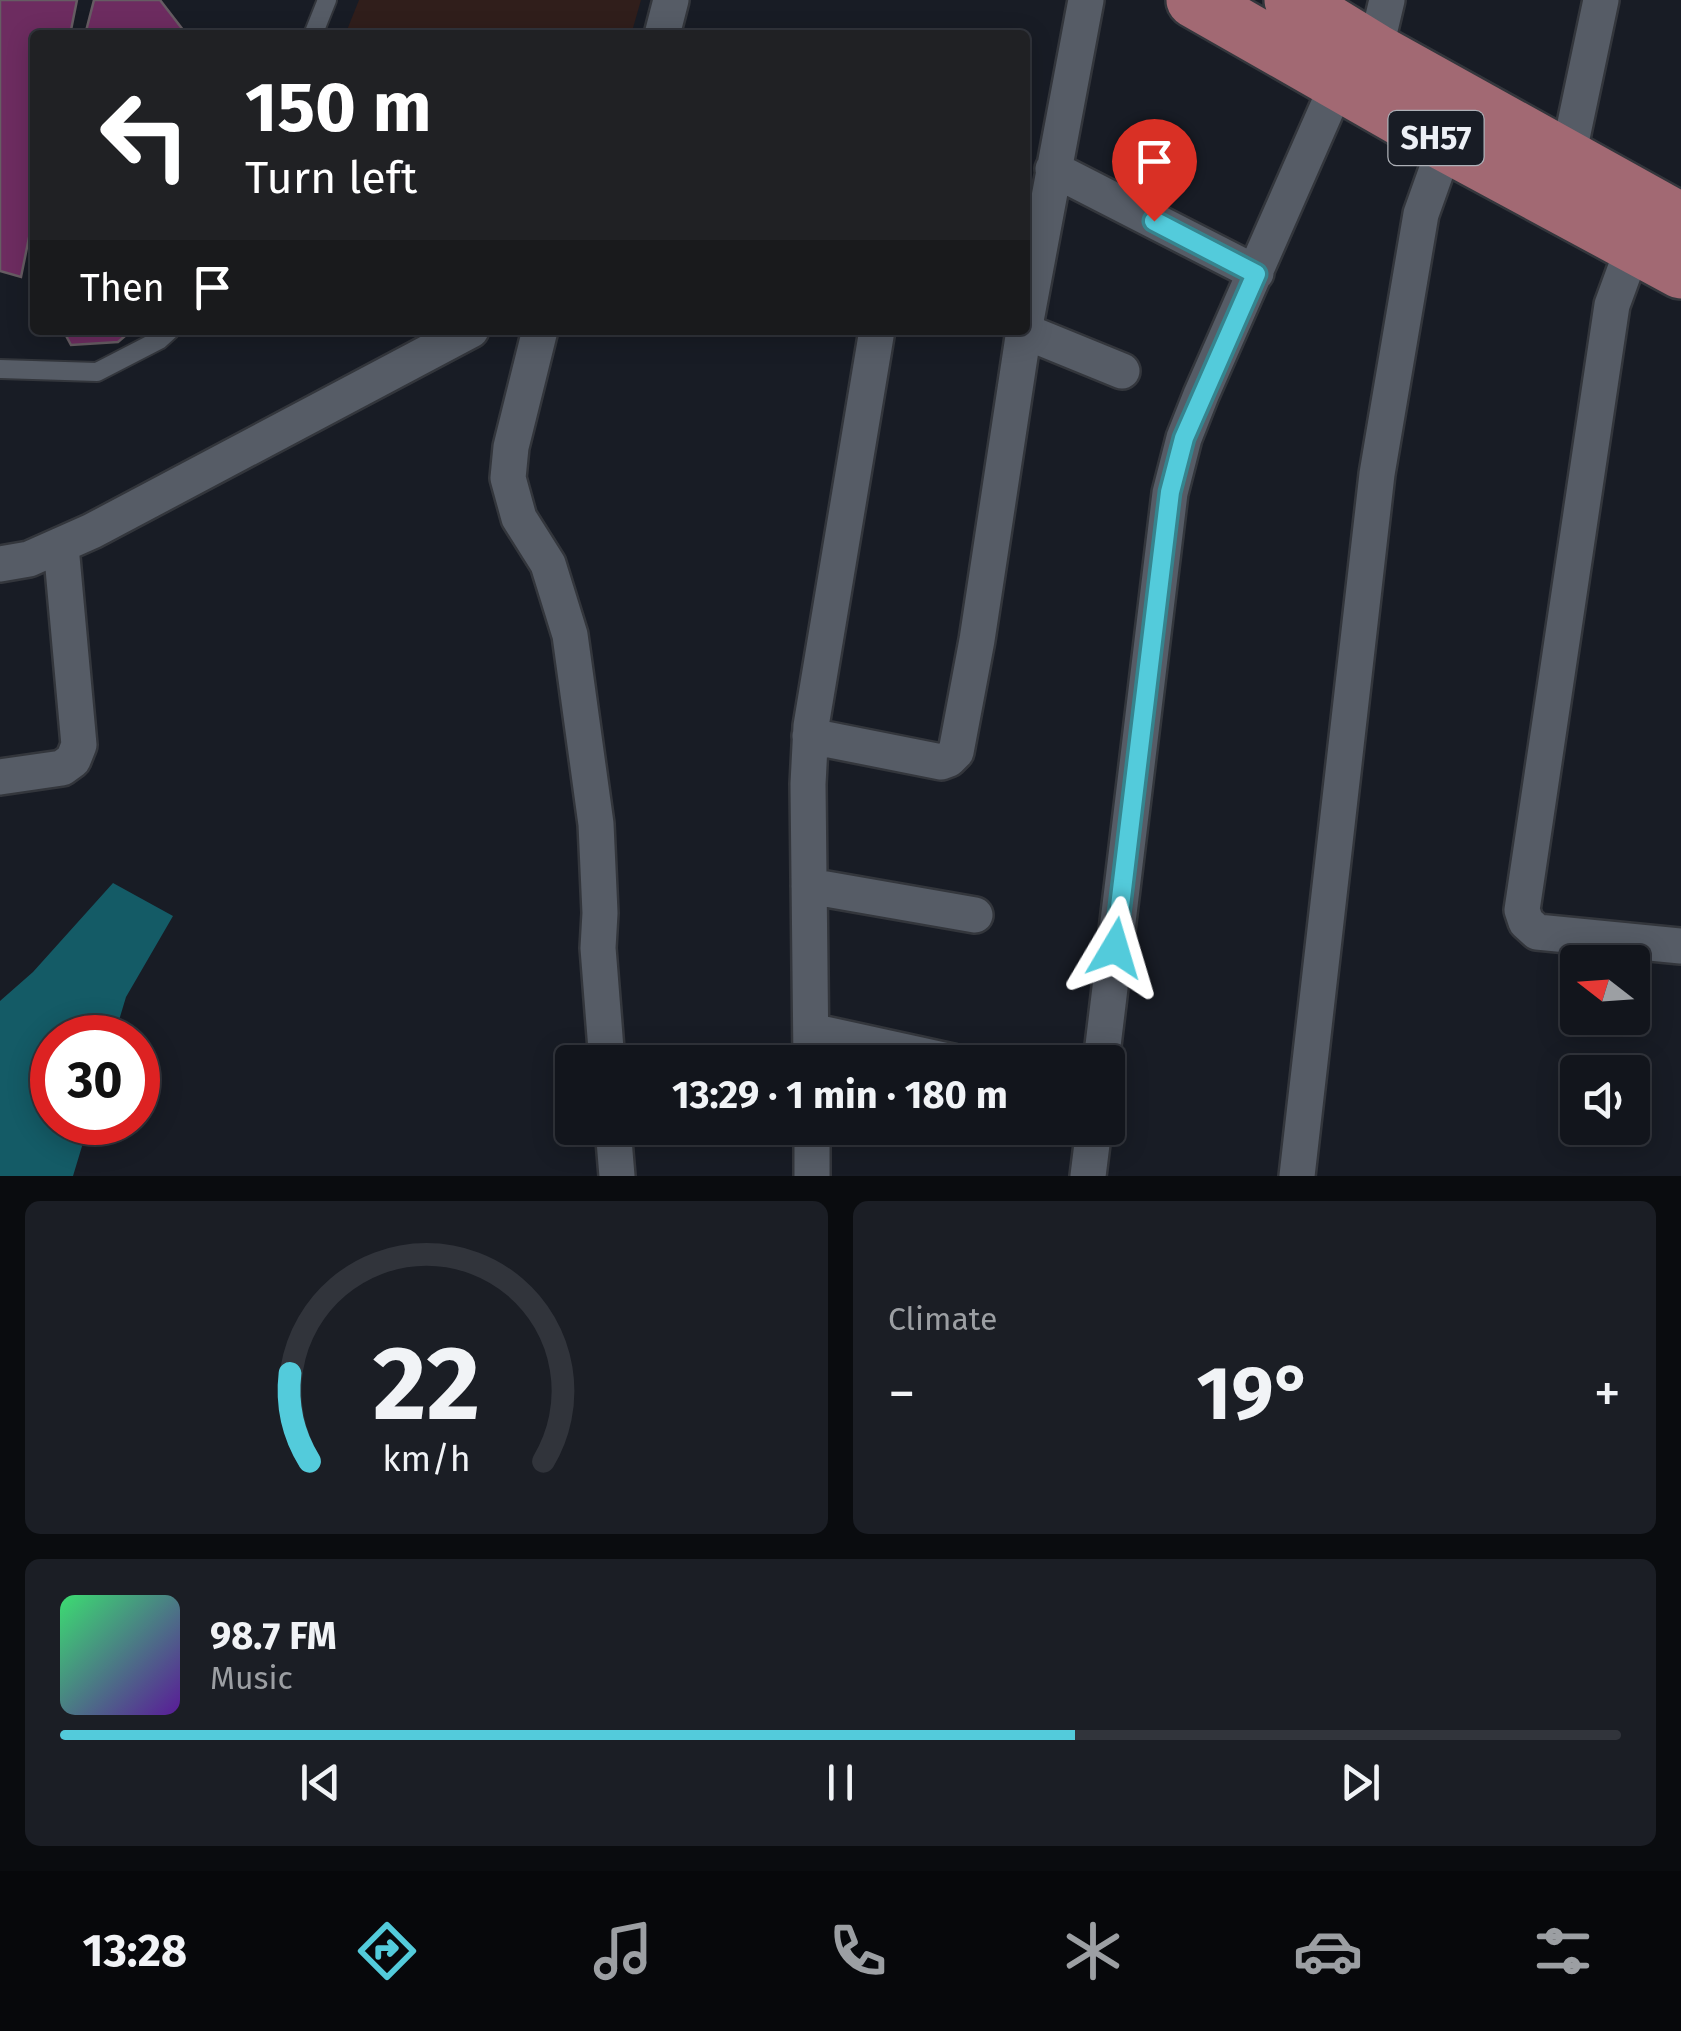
<!DOCTYPE html>
<meta charset="utf-8">
<style>
:root{--surface:#12151c;--page:#1b1e25;--text:#f1f3f6;--muted:#9c9fa3;--line:#31343b;--accent:#53cbdb}
body{margin:0;font-family:"Fira Sans",sans-serif;background:var(--page);color:var(--text);height:100vh;display:flex;flex-direction:column;font-size:38px;white-space:nowrap}
*{box-sizing:border-box;margin:0}
p{font-size:32px;color:var(--muted)}
.icon{flex:none;width:55px;height:55px;fill:none;stroke:currentColor;stroke-width:2;stroke-linecap:round;stroke-linejoin:round}
.map{position:relative;height:1176px;overflow:hidden}
.panel{display:flex;flex-direction:column;gap:25px;padding:25px;background:#0a0c0f;flex:1}
.panel>*{flex:none}
.banner{position:absolute;left:30px;top:30px;width:1000px;height:305px;border-radius:10px;box-shadow:0 5px 25px #0003,0 0 0 2px var(--line);background:#202124;color:#fff;overflow:hidden}
.needle{width:65px;rotate:287deg}
.tools{position:absolute;left:1560px;top:945px;display:grid;gap:20px}
.tools a{display:grid;place-items:center;width:90px;height:90px;border-radius:10px;background:var(--surface);box-shadow:0 5px 25px #0003,0 0 0 2px var(--line);font-size:50px}
.speed{position:absolute;left:30px;top:1015px;display:flex;gap:20px;font-size:50px;font-weight:700;text-align:center}
.speed>*{display:grid;place-content:center;width:130px;height:130px;border-radius:50%;background:var(--surface);box-shadow:0 5px 25px #0003,0 0 0 2px var(--line);line-height:1}
.speed .limit{border:15px solid #d22;background:#fff;color:#111}
.pin{position:absolute;display:grid;place-items:center;width:85px;height:85px;color:#fff;margin:-102px -42px;border-radius:50% 50% 50% 0;rotate:-45deg;box-shadow:0 0 10px #0007}
.pin .icon{rotate:45deg}
.me{position:absolute;width:110px;margin:-55px;rotate:7deg;stroke-linejoin:round;filter:drop-shadow(0 0 8px #0008)}
.turn{display:flex;align-items:center;gap:35px;height:210px;padding:0 50px;font-size:45px}
.turn .icon{width:130px;height:130px;stroke-width:2.5}
.turn b{display:block;font-size:70px;line-height:85px}
.then{display:flex;align-items:center;height:95px;padding:0 50px;background:#0003;gap:20px;font-size:38px}
.big{font-size:75px;font-weight:700;line-height:1.1}
.panel .widget{flex:1;display:flex;flex-direction:column;justify-content:center;gap:15px;min-width:0;padding:0 35px;border-radius:15px;background:var(--page)}
.panel .dial{align-items:center;gap:0}
.dial svg{height:260px;overflow:visible;fill:none;stroke:var(--line);stroke-width:7;stroke-linecap:round;text-anchor:middle}
.dial text{fill:var(--text);stroke:none}
.song{display:flex;align-items:center;gap:30px}
.cover{width:120px;height:120px;border-radius:15px;background:linear-gradient(135deg,hsl(140 70% 55%),hsl(270 70% 35%))}
.played{height:10px;border-radius:5px;background:linear-gradient(90deg,var(--accent) 65%,var(--line) 65%)}
.keys{display:flex;justify-content:space-around;direction:ltr}
.heat{display:flex;justify-content:space-between;align-items:center;font-size:55px;direction:ltr}
.panel .tiles{flex:1;display:grid;gap:25px;grid-template-columns:1fr 1fr}
.widget:last-child{grid-column:span 2}
.trip{position:absolute;left:555px;top:1045px;width:570px;height:100px;border-radius:10px;background:var(--surface);box-shadow:0 5px 25px #0003,0 0 0 2px var(--line);font-weight:700;line-height:100px;text-align:center}
.tabs{display:flex;height:160px;justify-content:space-around;align-items:center;background:#07080b;color:var(--muted)}
.tabs .icon{width:70px;height:70px}
.tabs .current{color:var(--accent)}
.tabs b{font-size:45px;color:var(--text)}
.map>svg:first-child{display:block}
</style>
<div class="map">
<svg width="1681" height="1176" viewBox="0 0 1681 1176">
<rect width="100%" height="100%" fill="#181c25"/>
<path fill="#301e1b" d="M359,0H641L631,35H345Z"/>
<path fill="#145b66" d="M113,883L173,916L126,997L114,1037L52,1038V1122L89,1123L73,1176H0V1001L33,972Z"/>
<path fill="#6d2c60" stroke="#665c63" stroke-width="2.5" d="M0,0H77L70,35H35V208L21,277L0,271Z
M94,0H160L187,35H85Z
M63,330H132L118,342L71,345Z"/>
<g fill="none" stroke-linecap="round" stroke-linejoin="round">
<g stroke="#33363c" stroke-width="22">
<path id="service" d="M313,35L327,0
M0,369L97,372L159,340L170,330"/>
</g>
<g stroke="#33363c" stroke-width="40">
<path id="minor" d="M662,35L671,0
M1375,51L1387,0
M1568,157L1601,0
M1053,169L1256,273
M1634,245L1612,305L1522,910L1526,922L1537,932L1681,946
M1025,326L1086,0
M540,330L511,447L508,478L519,518L548,564L570,635L596,824L600,913L598,948L607,1062
M1024,331L1122,371
M0,564L29,559L92,531L471,330
M810,736L941,762L949,759L956,752L977,640L1024,330
M0,777L62,768L73,760L79,745L61,546
M809,886L975,915
M811,1031L953,1062
M811,1062L808,784L811,726L877,330
M1101,1062L1170,493L1184,438L1201,395L1339,81
M613,1128L617,1176
M812,1128V1176
M1088,1176L1094,1128
M1297,1176L1377,474L1421,214L1446,144"/>
</g>
<g stroke="#33363c" stroke-width="60">
<path id="primary" d="M1194,0L1446,144L1681,271
M1292,0L1375,51L1681,221"/>
</g>
<use href="#service" stroke="#565c66" stroke-width="18"/>
<use href="#minor" stroke="#565c66" stroke-width="35"/>
<use href="#primary" stroke="#a26973" stroke-width="55"/>
</g>
<g fill="none" stroke-linecap="round" stroke-linejoin="round">
<g stroke="#36848e" stroke-width="25">
<path id="route" d="M1115,948L1170,492L1184,438L1256,274L1154,221"/>
</g>
<use href="#route" stroke="#53cbdb" stroke-width="18"/>
</g>
<g text-anchor="middle" dominant-baseline="central" stroke-width="10" stroke-linejoin="round" paint-order="stroke">
<rect fill="#181c25" stroke="#adb0b7" stroke-width="2.5" x="1388.5" y="111" width="95" height="54" rx="8"/>
<g font-size="32" font-weight="bold" fill="#edf0f6">
<text x="1436" y="138">SH57</text>
</g>
</g>
</svg>
<div class="tools">
<a><svg class="needle" viewBox="-14 -14 28 28"><path d="M0-13l5 13h-10z" fill="#e53935"/><path d="M0 13l5-13h-10z" fill="#9c9fa3"/></svg></a>
<a><svg class="icon" aria-label="sound" viewBox="0 0 24 24"><path d="M4 9h4l5-4v14l-5-4H4zM17 9q2 3 0 6"/></svg></a>
</div>
<div class="speed"><div class="limit">30</div></div>
<div class="pin" style="left:1154px;top:221px;background:#d93025"><svg class="icon" aria-label="arrive" viewBox="0 0 24 24"><path d="M6 21V4h12l-3 4 3 4H6"/></svg></div>
<svg class="me" style="left:1115px;top:948px" viewBox="-20 -20 40 40"><path d="M0-17L14 15 0 8-14 15z" fill="#53cbdb" stroke="#fff" stroke-width="4"/></svg>
<div class="trip">13:29 · 1 min · 180 m</div>
<div class="banner">
<div class="turn"><svg class="icon" aria-label="left" viewBox="0 0 24 24"><path d="M17 20v-9H6M10 6l-5 5 5 5"/></svg><div><b>150 m</b>Turn left</div></div>
<div class="then">Then<svg class="icon" aria-label="arrive" viewBox="0 0 24 24"><path d="M6 21V4h12l-3 4 3 4H6"/></svg></div>
</div>
</div>
<section class="panel">
<div class="tiles">
<div class="widget dial"><svg viewBox="0 0 100 80">
<path d="M14 69A42 42 0 1 1 86 69"/>
<path d="M14 69A42 42 0 0 1 8 42" stroke="#53cbdb"/>
<text x="50" y="56" font-size="32" font-weight="700">22</text>
<text x="50" y="72" font-size="11">km/h</text>
</svg></div>
<div class="widget"><p>Climate</p>
<div class="heat"><a>−</a><b class="big">19°</b><a>+</a></div>
</div>
<div class="widget">
<div class="song"><i class="cover"></i><div><b>98.7 FM</b><p>Music</p></div></div>
<div class="played"></div>
<div class="keys"><svg class="icon" aria-label="previous" viewBox="0 0 24 24"><path d="M18 5L8 12l10 7zM5 5v14"/></svg><svg class="icon" aria-label="pause" viewBox="0 0 24 24"><path d="M8 5v14M16 5v14"/></svg><svg class="icon" aria-label="next" viewBox="0 0 24 24"><path d="M6 5l10 7-10 7zM19 5v14"/></svg></div>
</div>
</div>
</section>
<nav class="tabs">
<b>13:28</b>
<svg class="icon current" aria-label="directions" viewBox="0 0 24 24"><path d="M12 3l9 9-9 9-9-9zM9 14v-3h6M13 9l2 2-2 2"/></svg>
<svg class="icon" aria-label="music" viewBox="0 0 24 24"><path d="M9 18V5l10-2v13"/><circle cx="6" cy="18" r="3"/><circle cx="16" cy="16" r="3"/></svg>
<svg class="icon" aria-label="phone" viewBox="0 0 24 24"><path d="M5 4h4l2 5-3 2q2 4 5 5l2-3 5 2v4C11 20 4 13 5 4z"/></svg>
<svg class="icon" aria-label="climate" viewBox="0 0 24 24"><path d="M12 3v18M4 7l16 10M4 17L20 7"/></svg>
<svg class="icon" aria-label="car" viewBox="0 0 24 24"><path d="M5 17H2v-5l4-1 3-4h7l3 4 3 1v5h-3M9 17h6M6 11h13"/><circle cx="7" cy="17" r="2"/><circle cx="17" cy="17" r="2"/></svg>
<svg class="icon" aria-label="filters" viewBox="0 0 24 24"><path d="M4 7h16M4 17h16"/><circle cx="9" cy="7" r="2"/><circle cx="15" cy="17" r="2"/></svg>
</nav>
